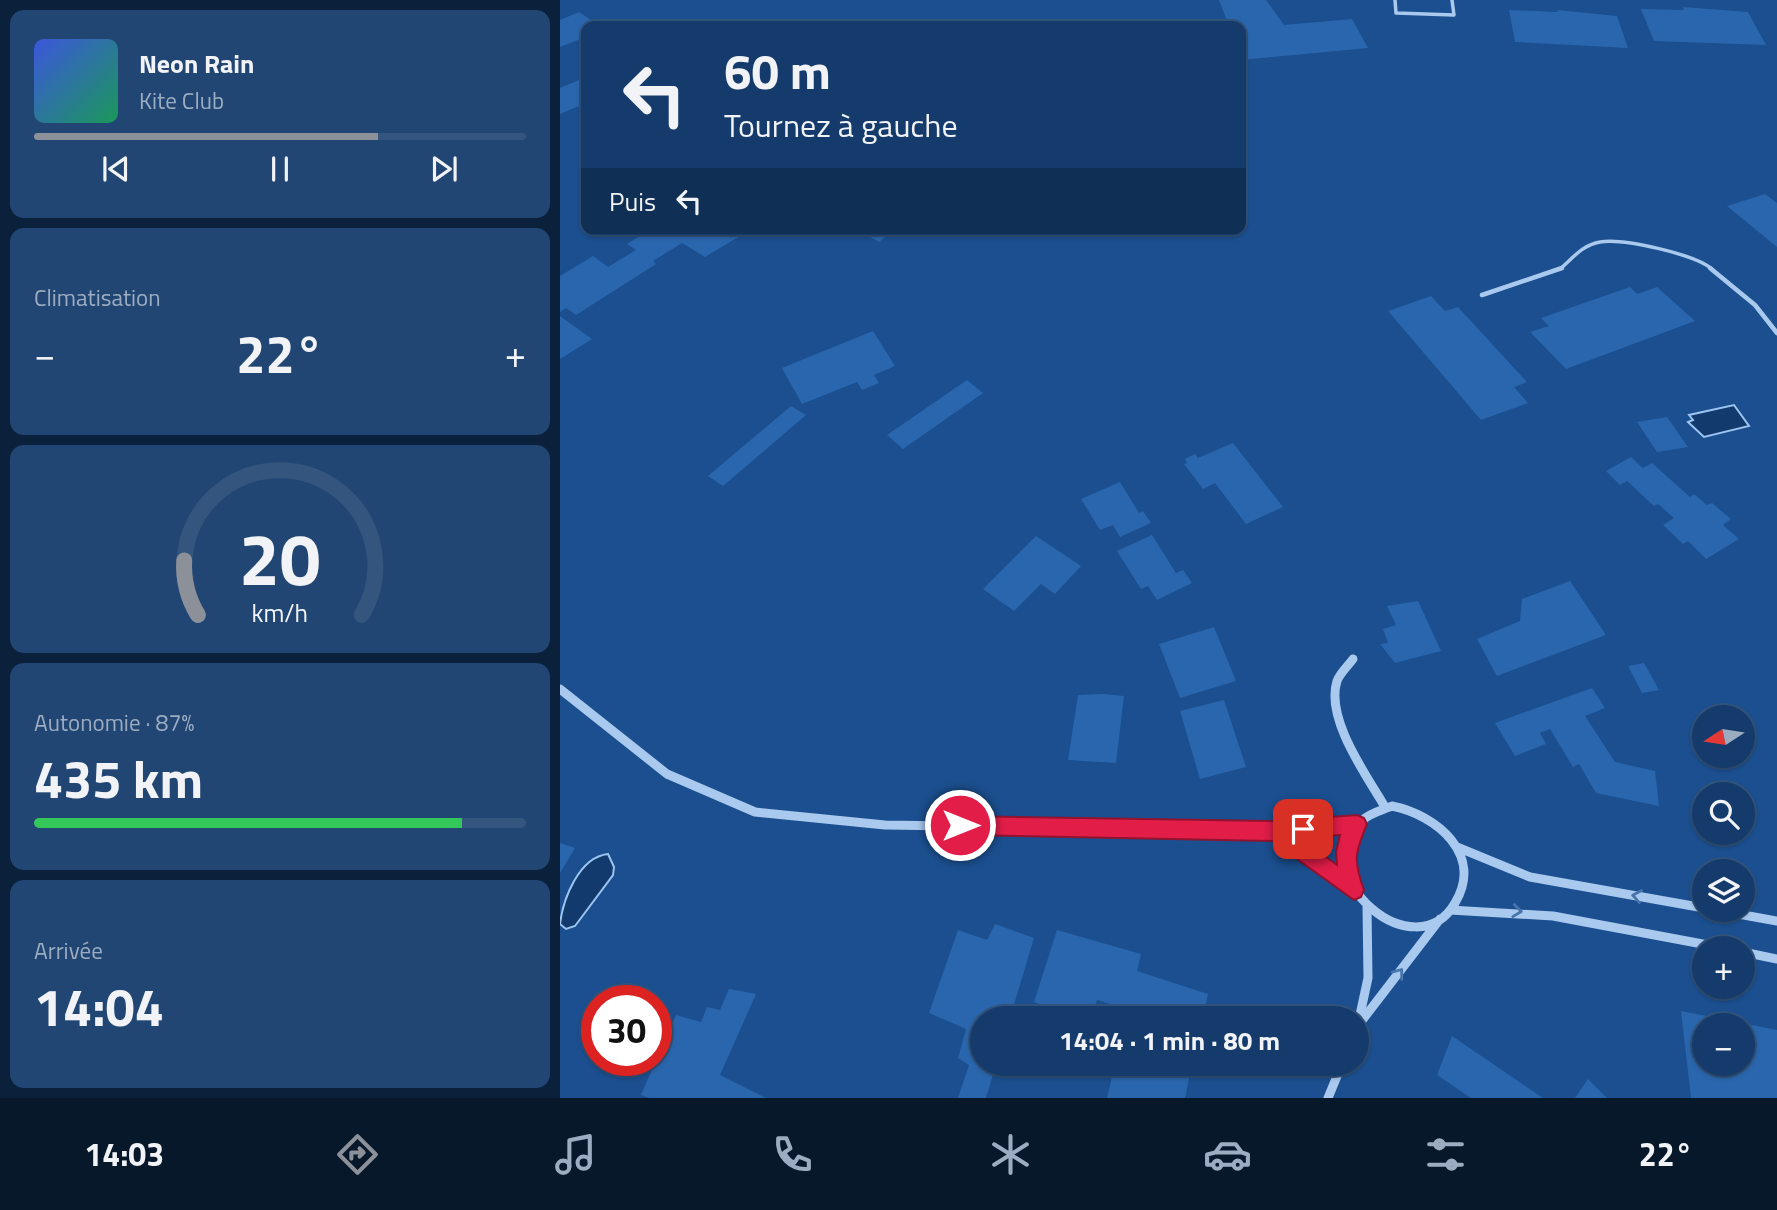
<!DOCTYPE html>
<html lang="fr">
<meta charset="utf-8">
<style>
:root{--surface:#143b6b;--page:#214673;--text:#f1f3f6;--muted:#9dadc1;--line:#33557e;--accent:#8c9099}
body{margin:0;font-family:"Titillium Web",sans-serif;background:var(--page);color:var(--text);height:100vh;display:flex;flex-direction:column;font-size:26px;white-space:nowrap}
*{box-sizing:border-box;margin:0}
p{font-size:23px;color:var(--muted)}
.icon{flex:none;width:38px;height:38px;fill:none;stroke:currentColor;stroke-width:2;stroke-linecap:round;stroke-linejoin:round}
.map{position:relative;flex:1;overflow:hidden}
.side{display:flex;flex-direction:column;gap:10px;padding:10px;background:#0b203b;width:560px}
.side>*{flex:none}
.guide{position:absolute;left:21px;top:21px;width:665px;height:214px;border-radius:14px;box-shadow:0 2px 5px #0004,0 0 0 2px var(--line);background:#143b6b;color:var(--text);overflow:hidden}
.needle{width:46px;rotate:258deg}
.buttons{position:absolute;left:1132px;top:705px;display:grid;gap:14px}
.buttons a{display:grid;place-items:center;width:63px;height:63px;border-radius:50%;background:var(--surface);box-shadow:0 2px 5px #0004,0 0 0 2px var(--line);font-size:35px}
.speed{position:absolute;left:21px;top:985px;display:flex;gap:14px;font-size:35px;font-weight:700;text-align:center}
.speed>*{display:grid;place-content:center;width:91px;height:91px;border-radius:50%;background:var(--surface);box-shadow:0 2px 5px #0004,0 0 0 2px var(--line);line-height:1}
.speed .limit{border:10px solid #d22;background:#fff;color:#111}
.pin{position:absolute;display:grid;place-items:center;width:60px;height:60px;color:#fff;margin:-30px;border-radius:14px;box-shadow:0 4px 10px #0006}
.me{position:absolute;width:77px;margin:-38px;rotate:90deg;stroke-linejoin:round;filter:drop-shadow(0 0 5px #0008)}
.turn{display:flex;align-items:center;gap:24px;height:147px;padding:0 28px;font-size:32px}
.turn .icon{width:91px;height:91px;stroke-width:2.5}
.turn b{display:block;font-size:49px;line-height:60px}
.then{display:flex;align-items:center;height:66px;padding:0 28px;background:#0003;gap:14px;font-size:26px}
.big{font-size:52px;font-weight:700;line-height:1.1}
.side .widget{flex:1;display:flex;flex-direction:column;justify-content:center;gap:10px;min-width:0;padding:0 24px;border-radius:14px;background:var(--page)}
.side .dial{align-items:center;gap:0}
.dial svg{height:182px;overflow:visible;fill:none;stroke:var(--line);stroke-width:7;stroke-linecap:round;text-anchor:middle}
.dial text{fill:var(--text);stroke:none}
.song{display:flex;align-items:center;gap:21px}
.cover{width:84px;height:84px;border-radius:10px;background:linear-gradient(135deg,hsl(230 70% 55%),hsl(150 70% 35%))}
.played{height:7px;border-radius:4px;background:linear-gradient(90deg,var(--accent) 70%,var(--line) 70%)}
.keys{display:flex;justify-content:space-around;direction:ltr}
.heat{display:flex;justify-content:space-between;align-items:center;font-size:38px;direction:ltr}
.charge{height:10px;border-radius:5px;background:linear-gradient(90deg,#34c759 87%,var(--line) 0)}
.trip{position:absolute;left:410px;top:1006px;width:399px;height:70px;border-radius:35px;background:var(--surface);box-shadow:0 2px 5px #0004,0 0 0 2px var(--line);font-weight:700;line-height:70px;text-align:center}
.dock{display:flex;height:112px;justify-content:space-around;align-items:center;background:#08182b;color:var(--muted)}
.dock .icon{width:49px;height:49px}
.dock .active{color:var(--accent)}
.dock b{font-size:32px;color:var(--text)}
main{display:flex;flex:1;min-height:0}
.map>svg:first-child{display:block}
</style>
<main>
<section class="side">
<div class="widget">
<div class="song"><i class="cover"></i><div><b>Neon Rain</b><p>Kite Club</p></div></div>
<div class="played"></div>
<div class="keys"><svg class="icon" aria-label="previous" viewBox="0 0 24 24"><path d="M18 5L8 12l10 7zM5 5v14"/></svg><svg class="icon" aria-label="pause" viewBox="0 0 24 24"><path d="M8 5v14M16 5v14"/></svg><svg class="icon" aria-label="next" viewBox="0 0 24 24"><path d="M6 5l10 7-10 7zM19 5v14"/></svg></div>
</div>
<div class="widget"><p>Climatisation</p>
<div class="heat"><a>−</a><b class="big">22°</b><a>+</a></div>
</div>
<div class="widget dial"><svg viewBox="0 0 100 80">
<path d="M14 69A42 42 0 1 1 86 69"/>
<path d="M14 69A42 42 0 0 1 8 45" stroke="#8c9099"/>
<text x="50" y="56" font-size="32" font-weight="700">20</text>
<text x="50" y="72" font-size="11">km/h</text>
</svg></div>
<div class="widget"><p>Autonomie · 87%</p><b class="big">435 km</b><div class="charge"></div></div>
<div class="widget"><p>Arrivée</p><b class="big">14:04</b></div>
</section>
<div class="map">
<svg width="1217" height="1098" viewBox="0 0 1217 1098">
<rect width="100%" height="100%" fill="#1b4f8f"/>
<path fill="#123a6d" stroke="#9cc4f0" stroke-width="2" d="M1174,405L1189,426L1144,437L1128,422L1133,420L1129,415Z
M48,854L54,867L53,875L15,926L6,929L0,924C3,899 19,857 48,854Z"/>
<path fill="#2a66ad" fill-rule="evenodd" d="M659,0H706L724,25L792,19L808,48L681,60V26H669Z
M1123,7L1188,12L1206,45L1094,41L1081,9L1124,10Z
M949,10L998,12L997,10L1057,16L1068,48L955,42Z
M19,12L34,22L24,26L26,37L0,47V20Z
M26,77V103L0,114V88Z
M1205,194L1217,203V247L1167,206Z
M91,229H170L180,236L145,257L122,243L93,261L96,264L16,315L6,308L0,312V276L33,256L48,267L76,250L67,244Z
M296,229H336L319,242Z
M1070,287L1077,294L1097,287L1135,321L1006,369L970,332L989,326L981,318Z
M871,296L885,311L898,307L967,382L954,387L968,403L921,420L828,311Z
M0,316L32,339L0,359Z
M313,331L335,366L314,375L319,383L302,390L297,382L242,404L222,368Z
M407,380L423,393L343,449L327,435Z
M231,406L246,415L163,486L148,476Z
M1107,417L1128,447L1097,452L1077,422Z
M673,443L723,507L686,524L655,483L643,489L624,464L627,463L625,459L635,454L638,458Z
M1071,457L1083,468L1092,463L1130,497L1134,494L1147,505L1152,503L1171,519L1163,525L1179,539L1146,559L1128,541L1123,544L1103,525L1114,518L1098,504L1094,506L1067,481L1060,485L1046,471Z
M560,482L579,513L583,511L591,523L560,537L553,525L540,530L521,499Z
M592,535L616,573L623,570L632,583L597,600L588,586L581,589L557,551Z
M476,536L521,566L495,594L481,584L454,611L423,589Z
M1010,581L1046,635L937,676L917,639L960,621L962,599Z
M858,601L881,651L835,663L820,644L828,643L823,629L836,625L827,606Z
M654,627L676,681L620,698L599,644Z
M1084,663L1099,690L1082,693L1068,666Z
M1032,688L1045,708L1025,716L1055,762L1095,771L1099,806L1036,793L1019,764L1013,767L990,729L980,733L986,744L955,756L935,723Z
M543,694L564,696L556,763L508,760L518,695Z
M664,700L686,767L640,779L620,711Z
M0,843L15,848L0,873Z
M435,924L474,938L450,1018H422V1064H436L426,1098H398L409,1065L398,1058L406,1029L369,1013L398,930L427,940Z
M497,930L581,954L577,971L648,994L643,1018H565L567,1009L537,1000L531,1018H502L504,1014L474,1002Z
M169,989L196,994L160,1075L206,1098H89L81,1095L116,1015L141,1022L147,1007L160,1010Z
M1121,1011L1217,1030V1098H1131ZM1144,1026H1183V1064H1144Z
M892,1036L983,1098H911L877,1075Z
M555,1064H632L625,1098H547Z
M1028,1079L1047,1098H1015Z"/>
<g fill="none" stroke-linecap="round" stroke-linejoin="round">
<path stroke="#a9c9ee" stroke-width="3.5" d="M835,0L836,13L894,15L892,0
M1000,269C1013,258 1022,245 1040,242C1063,238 1134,254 1152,269"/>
<path stroke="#a9c9ee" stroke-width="4.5" d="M1150,268L1195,305L1217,333
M922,295L1002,268"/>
<path stroke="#a9c9ee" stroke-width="9" d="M793,659C788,666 780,673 777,681C765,719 807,776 825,807
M0,689L107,774L195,812L325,825L715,831L797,824
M832,806C877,815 924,855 895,903C856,971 743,878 803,820C810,813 823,810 832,806Z
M716,832L793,889
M897,847L970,877L1144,908
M890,910L993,916L1164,948
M1156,910L1217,921
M1183,952L1217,959
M798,1024L808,978L807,907
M797,1027L880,919
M768,1098L782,1064"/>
</g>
<defs><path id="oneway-chevron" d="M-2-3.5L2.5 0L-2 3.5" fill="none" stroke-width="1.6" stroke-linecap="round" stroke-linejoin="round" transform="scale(1.75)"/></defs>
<g stroke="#4674ac">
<use href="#oneway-chevron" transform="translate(1077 896) rotate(-170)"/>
<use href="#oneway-chevron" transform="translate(957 911) rotate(7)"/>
<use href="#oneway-chevron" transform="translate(839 973) rotate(-53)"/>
</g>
<path fill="#e11d48" stroke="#92132f" stroke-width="2" fill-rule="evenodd" d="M797,815L804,818L807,824C795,853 793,860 804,890L801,897L794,900L712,841L400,835L393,832L391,825L393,819L400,816L715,821L735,834L736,822L743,819ZM780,835L776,852L777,865L739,837Z"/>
</svg>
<div class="buttons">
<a><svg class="needle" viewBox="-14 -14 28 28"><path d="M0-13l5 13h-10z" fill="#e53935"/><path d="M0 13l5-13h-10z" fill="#9dadc1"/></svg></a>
<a><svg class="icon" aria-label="search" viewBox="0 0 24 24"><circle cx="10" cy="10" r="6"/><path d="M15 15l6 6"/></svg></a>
<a><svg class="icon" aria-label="layers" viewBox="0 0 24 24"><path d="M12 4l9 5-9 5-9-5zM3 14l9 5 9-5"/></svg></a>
<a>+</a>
<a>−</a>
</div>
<div class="speed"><div class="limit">30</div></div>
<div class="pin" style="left:743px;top:829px;background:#d93025"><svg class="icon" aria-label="arrive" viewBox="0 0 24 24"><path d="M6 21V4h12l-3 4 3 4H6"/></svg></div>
<svg class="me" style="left:400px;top:825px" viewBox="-20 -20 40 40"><circle r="17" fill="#e11d48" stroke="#fff" stroke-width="3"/><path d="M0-11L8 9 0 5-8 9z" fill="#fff"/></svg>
<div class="trip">14:04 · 1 min · 80 m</div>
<div class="guide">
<div class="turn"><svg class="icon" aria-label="left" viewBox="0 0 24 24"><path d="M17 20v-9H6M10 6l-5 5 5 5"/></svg><div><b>60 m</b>Tournez à gauche</div></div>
<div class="then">Puis<svg class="icon" aria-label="left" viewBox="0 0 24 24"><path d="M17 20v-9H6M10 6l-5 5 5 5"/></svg></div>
</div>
</div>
</main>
<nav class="dock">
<b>14:03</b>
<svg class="icon active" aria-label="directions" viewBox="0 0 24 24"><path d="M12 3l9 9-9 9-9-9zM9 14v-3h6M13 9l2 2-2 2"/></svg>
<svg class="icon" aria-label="music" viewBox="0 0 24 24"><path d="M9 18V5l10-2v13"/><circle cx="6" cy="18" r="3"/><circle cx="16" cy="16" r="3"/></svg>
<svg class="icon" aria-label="phone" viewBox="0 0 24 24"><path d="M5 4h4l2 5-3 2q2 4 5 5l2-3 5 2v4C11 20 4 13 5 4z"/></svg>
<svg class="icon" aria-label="climate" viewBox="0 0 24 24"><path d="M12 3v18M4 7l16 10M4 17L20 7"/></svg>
<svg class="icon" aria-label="car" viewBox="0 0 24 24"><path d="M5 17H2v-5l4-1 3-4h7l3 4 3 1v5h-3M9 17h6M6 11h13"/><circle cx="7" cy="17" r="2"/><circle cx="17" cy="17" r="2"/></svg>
<svg class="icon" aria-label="filters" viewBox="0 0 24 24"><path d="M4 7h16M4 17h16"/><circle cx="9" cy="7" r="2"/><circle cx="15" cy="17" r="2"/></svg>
<b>22°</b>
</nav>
